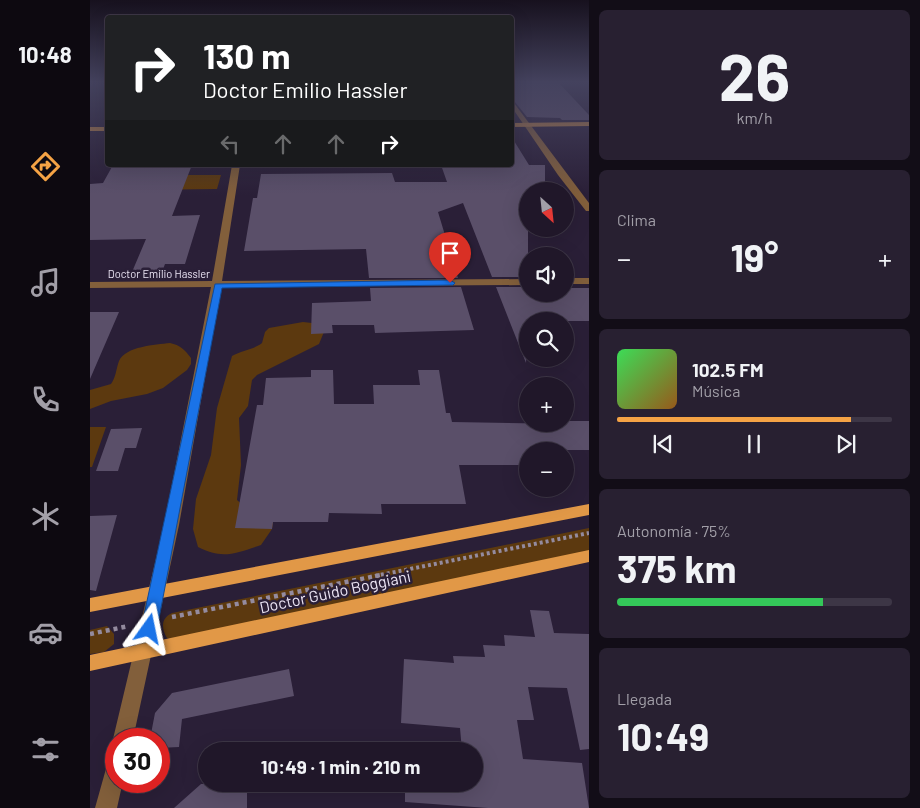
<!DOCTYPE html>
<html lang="es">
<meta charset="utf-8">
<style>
:root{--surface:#201729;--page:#282031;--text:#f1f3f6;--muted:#a29fa8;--line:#3d3646;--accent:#f5a345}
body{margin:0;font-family:Barlow,sans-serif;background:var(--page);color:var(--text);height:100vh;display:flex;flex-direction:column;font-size:19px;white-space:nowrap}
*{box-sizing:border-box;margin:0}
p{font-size:16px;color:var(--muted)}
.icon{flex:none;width:28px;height:28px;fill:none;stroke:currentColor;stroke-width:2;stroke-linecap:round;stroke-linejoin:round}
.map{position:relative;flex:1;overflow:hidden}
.drawer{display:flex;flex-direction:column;gap:10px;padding:10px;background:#120d17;width:331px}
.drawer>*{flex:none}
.guide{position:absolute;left:15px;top:15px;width:409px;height:152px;border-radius:5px;box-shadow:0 5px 20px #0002,0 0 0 1px var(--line);background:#202124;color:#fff;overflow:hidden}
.needle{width:32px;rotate:153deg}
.buttons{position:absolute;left:429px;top:182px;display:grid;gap:10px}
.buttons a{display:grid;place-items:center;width:55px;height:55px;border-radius:50%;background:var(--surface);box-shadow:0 5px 20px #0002,0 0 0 1px var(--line);font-size:25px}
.speed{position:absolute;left:15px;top:728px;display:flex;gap:10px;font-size:25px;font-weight:700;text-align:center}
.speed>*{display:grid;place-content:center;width:65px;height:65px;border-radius:50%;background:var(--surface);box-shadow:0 5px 20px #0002,0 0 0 1px var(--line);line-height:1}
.speed .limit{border:8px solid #d22;background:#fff;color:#111}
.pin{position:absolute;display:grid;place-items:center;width:42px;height:42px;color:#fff;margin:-51px -21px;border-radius:50% 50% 50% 0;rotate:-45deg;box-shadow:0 0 5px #0007}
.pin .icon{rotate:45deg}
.me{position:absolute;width:55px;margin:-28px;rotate:12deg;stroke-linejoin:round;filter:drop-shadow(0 0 4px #0008)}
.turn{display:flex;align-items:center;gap:18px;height:105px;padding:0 15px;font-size:22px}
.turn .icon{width:65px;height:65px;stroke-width:2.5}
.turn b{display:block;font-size:35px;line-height:42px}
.lanes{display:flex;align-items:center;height:48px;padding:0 15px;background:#0003;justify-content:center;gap:25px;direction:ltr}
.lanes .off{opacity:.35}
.big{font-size:38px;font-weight:700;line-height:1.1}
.drawer .widget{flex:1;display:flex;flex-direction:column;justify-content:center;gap:8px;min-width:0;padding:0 18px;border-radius:8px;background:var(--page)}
.drawer .dial{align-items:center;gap:0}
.dial b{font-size:65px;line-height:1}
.song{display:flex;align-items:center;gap:15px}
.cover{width:60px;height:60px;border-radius:8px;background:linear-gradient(135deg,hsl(130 70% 55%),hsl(30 70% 35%))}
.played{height:5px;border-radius:2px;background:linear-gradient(90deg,var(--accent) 85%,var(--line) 85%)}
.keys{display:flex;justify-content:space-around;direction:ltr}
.heat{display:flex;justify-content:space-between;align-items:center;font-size:28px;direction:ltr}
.charge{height:8px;border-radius:4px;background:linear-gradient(90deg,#34c759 75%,var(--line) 0)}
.trip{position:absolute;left:108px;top:742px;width:285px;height:50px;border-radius:25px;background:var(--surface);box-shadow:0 5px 20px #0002,0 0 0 1px var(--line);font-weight:700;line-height:50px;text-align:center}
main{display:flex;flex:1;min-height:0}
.dock{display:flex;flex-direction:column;width:90px;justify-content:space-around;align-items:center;background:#0d0910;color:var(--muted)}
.dock .icon{width:35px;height:35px}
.dock .on{color:var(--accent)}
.dock b{font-size:22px;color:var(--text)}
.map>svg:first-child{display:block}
</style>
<main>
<nav class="dock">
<b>10:48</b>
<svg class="icon on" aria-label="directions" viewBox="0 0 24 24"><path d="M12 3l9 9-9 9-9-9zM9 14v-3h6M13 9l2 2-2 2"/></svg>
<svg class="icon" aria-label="music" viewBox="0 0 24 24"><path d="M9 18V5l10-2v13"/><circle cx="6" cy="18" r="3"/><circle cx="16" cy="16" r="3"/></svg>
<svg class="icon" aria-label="phone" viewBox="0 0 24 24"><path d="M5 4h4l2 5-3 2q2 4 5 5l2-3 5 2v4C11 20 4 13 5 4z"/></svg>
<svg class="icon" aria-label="climate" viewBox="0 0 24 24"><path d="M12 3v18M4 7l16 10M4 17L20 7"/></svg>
<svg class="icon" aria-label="car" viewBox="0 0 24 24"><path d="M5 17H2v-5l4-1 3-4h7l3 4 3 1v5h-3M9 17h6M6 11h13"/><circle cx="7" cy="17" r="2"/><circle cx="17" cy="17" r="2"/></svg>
<svg class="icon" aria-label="filters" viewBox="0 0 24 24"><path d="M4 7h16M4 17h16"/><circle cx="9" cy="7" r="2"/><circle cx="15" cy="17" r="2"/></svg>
</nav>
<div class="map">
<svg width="499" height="808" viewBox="0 0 499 808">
<rect width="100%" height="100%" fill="#2a1f37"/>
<path fill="#5c390f" d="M57,175H131L127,189L50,190Z
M213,322L231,324L236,327L229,344L167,375L162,380L158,406L149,418L151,465L147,500L155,507L183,522L182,529L171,545C146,553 133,560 108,547L103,529L106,499L121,455L127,408L142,356C152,350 163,350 172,343L175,332L179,328Z
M80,343C90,345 95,350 101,358V364L97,370L73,388L57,394L21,401L0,409V390L21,384C26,377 26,369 29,361C36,346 65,345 80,343Z
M0,427H16L2,467H0Z
M499,528V552L81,639L77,638C71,628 71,618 82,613Z
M17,626L24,634V644L14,652L0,654V630Z"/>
<path fill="#5a4f69" d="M421,82H468L499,115V120H472L470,118L437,117L421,97Z
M421,136L439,165H455V191H438V277H402L373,203L348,212L368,278H279L276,249L154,251L163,198H167L171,174L302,173L305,182H357L351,165H421Z
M23,165H102L82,216L110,215L95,264H75L72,272H42L56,239L0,240V184L13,183Z
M371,287L384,330L285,333L284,325H242L243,333L221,334L222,303L281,301L280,288Z
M406,287H438V294H475V288H499V321H438L436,363Z
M0,312H29L0,379Z
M221,370H243L244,404H284L283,385H330L328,370H349L356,413H360L362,422L475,424V421H499V450H438V465H369L376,504H291L292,514L239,513L238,522H183L182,529L145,528L167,405H173L176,378L221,377Z
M52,428L46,448H35L28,471H6L21,429Z
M27,515L6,591L0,590V516Z
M440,610L459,611L464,633L499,634V749L490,750L477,688L438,687L444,720H427L433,759L492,763L499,808H398L315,802V784H384V751H372L370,728L311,723L314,659L364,663L363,656L395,657L393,645L415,646L414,635L445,637Z
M199,669L204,696L92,719L89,747L69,748V739H60L65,713L82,693Z
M111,784H157V808H84Z"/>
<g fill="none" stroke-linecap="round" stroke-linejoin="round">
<path stroke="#948b9f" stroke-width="4" stroke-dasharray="3 3" stroke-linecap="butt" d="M285,576L499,533"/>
<path stroke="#948b9f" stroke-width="4.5" stroke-dasharray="4 4" stroke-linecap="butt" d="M82,617L291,575
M0,634L39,626"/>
<path fill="#825f3b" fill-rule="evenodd" d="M421,99L499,203V211H496L468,175L421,106Z
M142,165H150L132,281L438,279V285L131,287L89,525L43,739H26V746L23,739L74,525L121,287L0,288V282L122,281Z
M475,278H499V284H475Z
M26,755V781H33L27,808H5L19,758Z"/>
<path fill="#b88043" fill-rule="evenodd" d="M499,122V126L421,127V123Z
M0,127H18V131H0Z"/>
<path fill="#e19847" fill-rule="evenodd" d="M499,504V515L0,612V598Z
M499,550V562L0,671V655Z"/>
</g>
<linearGradient id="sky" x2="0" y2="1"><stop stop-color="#17111e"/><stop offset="0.42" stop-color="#44425e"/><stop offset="1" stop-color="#44425e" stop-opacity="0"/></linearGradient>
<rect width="499" height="195" fill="url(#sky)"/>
<path fill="#1a73e8" stroke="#114b97" d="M360,280L365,283L363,285L132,288L67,629L65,634L59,636L54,634L51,629L125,284Z"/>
<g text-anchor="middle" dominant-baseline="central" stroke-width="5" stroke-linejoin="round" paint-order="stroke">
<g font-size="11" fill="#ebe4f4" stroke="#2a1f37">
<text x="69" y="273">Doctor Emilio Hassler</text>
</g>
<g font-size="16" fill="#ebe4f4" stroke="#2a1f37">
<text transform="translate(245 591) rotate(-12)">Doctor Guido Boggiani</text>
</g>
</g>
</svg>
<div class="buttons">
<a><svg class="needle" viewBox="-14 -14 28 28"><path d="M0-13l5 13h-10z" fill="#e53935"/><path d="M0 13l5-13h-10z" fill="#a29fa8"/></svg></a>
<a><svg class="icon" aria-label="sound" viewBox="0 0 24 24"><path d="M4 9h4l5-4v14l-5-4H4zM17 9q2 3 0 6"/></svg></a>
<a><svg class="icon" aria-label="search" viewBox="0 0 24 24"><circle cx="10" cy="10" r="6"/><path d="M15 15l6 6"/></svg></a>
<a>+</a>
<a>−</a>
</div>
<div class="speed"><div class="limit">30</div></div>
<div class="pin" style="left:360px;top:283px;background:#d93025"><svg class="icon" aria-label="arrive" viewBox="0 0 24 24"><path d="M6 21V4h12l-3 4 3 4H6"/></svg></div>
<svg class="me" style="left:59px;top:629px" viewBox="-20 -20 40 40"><path d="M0-17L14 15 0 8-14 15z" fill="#1a73e8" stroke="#fff" stroke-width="4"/></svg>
<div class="trip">10:49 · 1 min · 210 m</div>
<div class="guide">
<div class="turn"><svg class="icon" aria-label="right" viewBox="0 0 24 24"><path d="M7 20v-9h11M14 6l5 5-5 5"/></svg><div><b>130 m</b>Doctor Emilio Hassler</div></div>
<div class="lanes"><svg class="icon off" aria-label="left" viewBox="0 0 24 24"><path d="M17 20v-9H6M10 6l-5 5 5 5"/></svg><svg class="icon off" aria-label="ahead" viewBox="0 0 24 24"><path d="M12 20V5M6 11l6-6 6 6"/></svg><svg class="icon off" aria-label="ahead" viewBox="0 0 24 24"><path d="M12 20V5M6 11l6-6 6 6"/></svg><svg class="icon" aria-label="right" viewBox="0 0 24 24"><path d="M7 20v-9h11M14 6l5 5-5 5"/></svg></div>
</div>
</div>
<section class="drawer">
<div class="widget dial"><b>26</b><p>km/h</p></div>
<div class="widget"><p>Clima</p>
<div class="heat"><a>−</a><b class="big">19°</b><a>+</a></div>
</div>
<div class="widget">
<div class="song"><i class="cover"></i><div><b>102.5 FM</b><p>Música</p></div></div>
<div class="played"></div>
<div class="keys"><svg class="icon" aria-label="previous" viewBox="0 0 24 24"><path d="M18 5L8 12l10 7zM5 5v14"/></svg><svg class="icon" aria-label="pause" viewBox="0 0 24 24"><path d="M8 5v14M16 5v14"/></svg><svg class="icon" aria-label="next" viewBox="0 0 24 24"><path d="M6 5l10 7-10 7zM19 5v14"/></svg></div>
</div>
<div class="widget"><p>Autonomía · 75%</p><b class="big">375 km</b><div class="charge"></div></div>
<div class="widget"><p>Llegada</p><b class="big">10:49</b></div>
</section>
</main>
